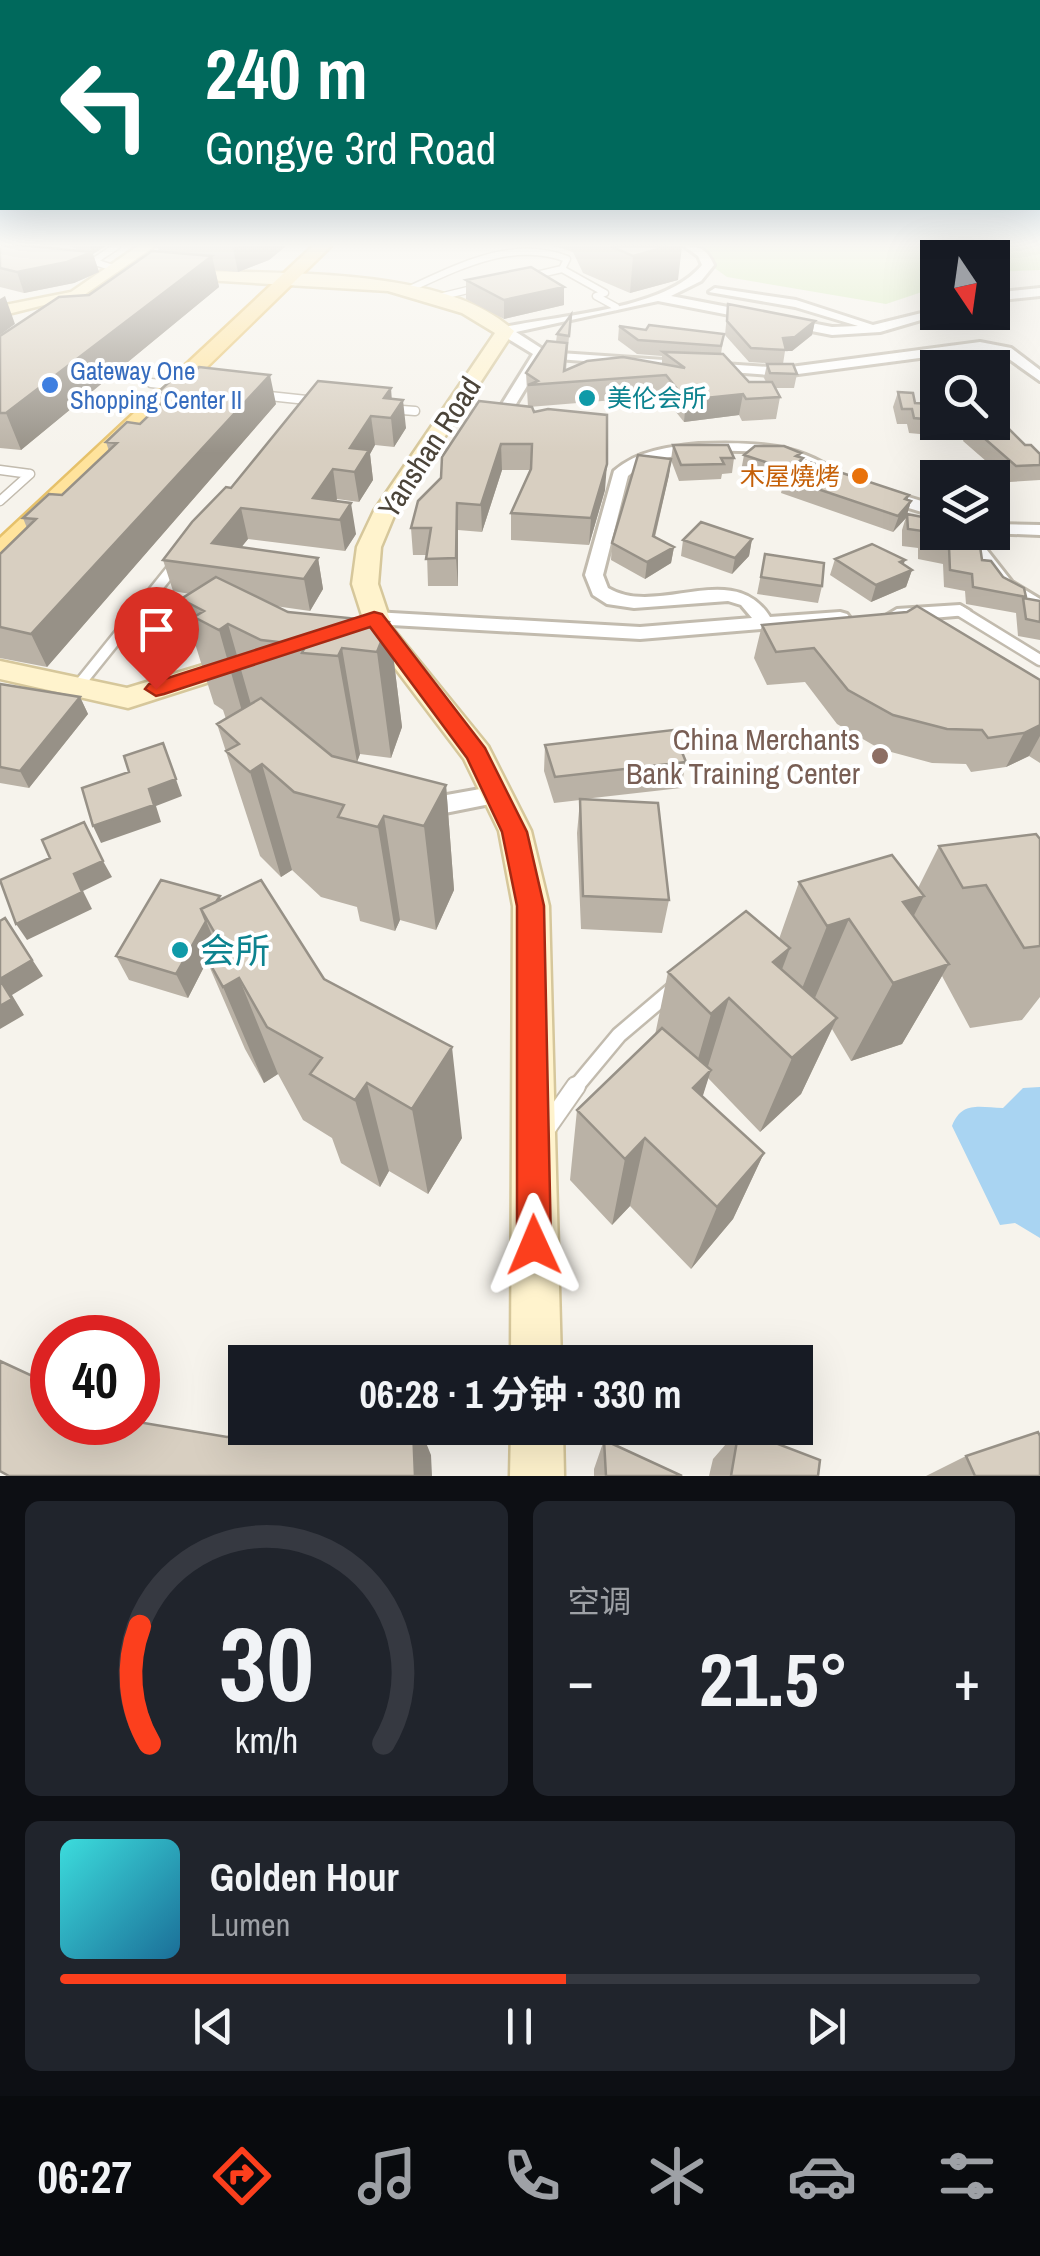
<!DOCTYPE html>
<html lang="zh">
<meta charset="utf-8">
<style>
:root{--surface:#171b24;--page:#20242c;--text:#f1f3f6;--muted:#9ea1a6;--line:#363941;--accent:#fc3f1d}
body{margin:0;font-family:"Archivo Narrow","Noto Sans SC",sans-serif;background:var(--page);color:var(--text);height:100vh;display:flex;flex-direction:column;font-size:38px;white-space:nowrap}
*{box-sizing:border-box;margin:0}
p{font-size:32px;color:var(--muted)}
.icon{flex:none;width:55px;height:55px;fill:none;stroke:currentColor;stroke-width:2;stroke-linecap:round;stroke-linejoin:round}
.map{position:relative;height:1476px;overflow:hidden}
.sheet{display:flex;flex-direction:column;gap:25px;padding:25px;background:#0d0f14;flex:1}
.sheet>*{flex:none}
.banner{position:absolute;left:0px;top:0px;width:1040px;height:210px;box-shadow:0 10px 40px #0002;background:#00695c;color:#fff;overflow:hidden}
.needle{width:65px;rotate:167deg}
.controls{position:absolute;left:920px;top:240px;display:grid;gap:20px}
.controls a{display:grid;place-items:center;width:90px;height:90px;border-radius:0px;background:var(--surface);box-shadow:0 10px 40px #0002;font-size:50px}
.speed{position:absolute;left:30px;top:1315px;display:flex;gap:20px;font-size:50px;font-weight:700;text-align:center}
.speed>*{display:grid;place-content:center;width:130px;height:130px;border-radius:50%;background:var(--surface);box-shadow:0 10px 40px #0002;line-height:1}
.speed .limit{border:15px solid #d22;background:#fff;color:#111}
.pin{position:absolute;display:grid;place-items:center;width:85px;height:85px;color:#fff;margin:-102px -42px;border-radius:50% 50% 50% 0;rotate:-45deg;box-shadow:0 0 10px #0007}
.pin .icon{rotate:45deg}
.me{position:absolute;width:110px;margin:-55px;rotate:359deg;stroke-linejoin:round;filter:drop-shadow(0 0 8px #0008)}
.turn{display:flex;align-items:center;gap:35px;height:210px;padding:0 40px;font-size:45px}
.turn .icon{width:130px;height:130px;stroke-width:2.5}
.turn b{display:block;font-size:70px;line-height:85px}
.big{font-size:75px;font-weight:700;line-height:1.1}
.sheet .widget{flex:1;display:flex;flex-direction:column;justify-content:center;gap:15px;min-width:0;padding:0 35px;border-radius:15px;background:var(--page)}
.sheet .dial{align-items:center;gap:0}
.dial svg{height:260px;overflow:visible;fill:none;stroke:var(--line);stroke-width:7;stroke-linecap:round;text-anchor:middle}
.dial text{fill:var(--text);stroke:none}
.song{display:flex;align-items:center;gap:30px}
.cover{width:120px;height:120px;border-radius:15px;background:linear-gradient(135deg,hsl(180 70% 55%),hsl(200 70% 35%))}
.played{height:10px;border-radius:5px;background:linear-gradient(90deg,var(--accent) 55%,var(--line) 55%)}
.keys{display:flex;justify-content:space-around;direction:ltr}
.heat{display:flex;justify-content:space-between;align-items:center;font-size:55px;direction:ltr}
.sheet .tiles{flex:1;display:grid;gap:25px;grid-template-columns:1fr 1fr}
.widget:last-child{grid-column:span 2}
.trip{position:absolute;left:228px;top:1345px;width:585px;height:100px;border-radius:0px;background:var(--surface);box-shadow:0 10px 40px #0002;font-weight:700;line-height:100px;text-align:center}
.tabs{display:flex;height:160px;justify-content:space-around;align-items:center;background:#090b0e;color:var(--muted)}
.tabs .icon{width:70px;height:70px}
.tabs .active{color:var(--accent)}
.tabs b{font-size:45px;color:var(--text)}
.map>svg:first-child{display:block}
</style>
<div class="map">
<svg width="1040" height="1476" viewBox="0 0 1040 1476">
<rect width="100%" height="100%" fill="#f6f3ec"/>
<path fill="#d2eab5" d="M677,246H1040V270L993,272L992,258H938L937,287L886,304L727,277L691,251Z"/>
<path fill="#a9d4f2" d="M1040,1087V1238L1015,1223L1000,1225L952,1126C962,1100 981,1108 1003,1108L1023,1088Z"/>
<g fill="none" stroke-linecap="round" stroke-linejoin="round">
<g stroke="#c2bbae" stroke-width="9">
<path id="lane-far4" d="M83,258L116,269
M94,261L117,246
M562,269L605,293L596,296L616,307
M403,292C454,269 511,237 567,259L562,269L532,276
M435,298L480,287
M151,383L156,384"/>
</g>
<g stroke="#c2bbae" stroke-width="11">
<path id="lane-far3" d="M151,383L177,386
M260,395L316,401
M389,409L415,411
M0,470L30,474
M0,501L30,474"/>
</g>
<g stroke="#c2bbae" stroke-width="15">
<path id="lane-far2" d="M960,611L1040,660
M78,686L177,563"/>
</g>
<g stroke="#c2bbae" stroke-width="19">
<path id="lane-far1" d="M574,1089L619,1035L672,990"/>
</g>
<g stroke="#c2bbae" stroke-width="22">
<path id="lane" d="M548,1126L576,1086"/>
</g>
<g stroke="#c2bbae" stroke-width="6">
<path id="street" d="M684,246C701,246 707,250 714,265L701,281L671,296L832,327L858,326L795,307L709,292L715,288L796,300L873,325L938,309V312H948L880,332L832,335L658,301L516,332L544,350L560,353L783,368L980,342L1011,348L1040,370V381L1002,354L980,350L783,376L544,358L513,409L532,412V418L499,415L497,412L533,354L500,334V328C557,315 664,311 702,265L698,256Z
M1040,288V296L992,301V293Z
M699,444C752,442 805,442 846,480L832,483C819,475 806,464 791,459C751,445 659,448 628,476L603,575L608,588C658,618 733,558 770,617L840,612L847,614L850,618L847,622L640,639L374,624L364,618L374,612L640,627L752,618L741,605L728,601L634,608L607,604L593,595L585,575L614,471C638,450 669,447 699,444Z
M882,489L938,506V517L876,498L874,494Z
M992,524L1040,525V535L986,533L983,545L1012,582L1040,599V613L998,590L965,545L968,532H992Z
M960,605L970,611L967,615L897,621L887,615L897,609Z
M497,786L505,789L509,795L505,801L430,816L421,813L418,807L421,801L430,798Z"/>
</g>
<g stroke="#d6c79b" stroke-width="5">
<path id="secondary" d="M138,246H155L0,353V340L56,302L0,316V306L71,292Z
M177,270C268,275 444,264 514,331L396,511L381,547L378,584L393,629L488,746L531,831L549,906L561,1362H511L513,906L499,831L464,759L367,631L352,584L357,547L374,511L495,333L462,313L388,291L172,278L169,275Z
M243,653L253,656L257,662L253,668L128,708L0,679V661L127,688Z
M511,1428H563L564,1476H510Z"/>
</g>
<g stroke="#e6c16a" stroke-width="5">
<path id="primary" d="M313,246H331L10,559L0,561V538Z"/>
</g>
<use href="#lane-far4" stroke="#fff" stroke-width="6"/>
<use href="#lane-far3" stroke="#fff" stroke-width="8"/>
<use href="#lane-far2" stroke="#fff" stroke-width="10"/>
<use href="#lane-far1" stroke="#fff" stroke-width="14"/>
<use href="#lane" stroke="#fff" stroke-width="18"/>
<use href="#street" fill="#fff" fill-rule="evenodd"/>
<use href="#secondary" fill="#fff3cd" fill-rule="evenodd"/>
<use href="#primary" fill="#ffe39c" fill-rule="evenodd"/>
</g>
<path fill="#bab2a6" d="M0,246L82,251L69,246H106L93,254L99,272L74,283L24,293L0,287Z
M157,246H286L269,260L238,272L215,270L219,287L21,450L0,448V336L89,295L159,252Z
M554,246H669L678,280L630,293L583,273L573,252Z
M466,280L564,305L504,319L466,299Z
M728,304L815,321L812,335L792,351H785L783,364L797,374L794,388H775L780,397L776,419L742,421L739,415L684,422L663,396L529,407L605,490L589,545L511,540V513L531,470H502L482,532L458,530V586H428L427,555H413L411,528L528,407L526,373L556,342L557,334L571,315L566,370L662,364V356L637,354L618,340L619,326L646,330L724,334L721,354L749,382H766L764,378L767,364H780L749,362L725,335Z
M158,392L276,404L47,667L0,658V554L27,528L23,518L62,495L109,451L106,442L140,424L161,403Z
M898,392L915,403L935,420L930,435L909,433L907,424H897L893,407Z
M392,399L406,428L394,447L375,445L370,454L373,480L359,502L337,499L336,501L356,534L345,551L248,539L241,547L318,558L323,589L310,611L275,606L288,612L389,622L402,727L391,758L360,754L357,762L446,785L454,890L436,930L400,920L395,931L360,921L357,907L321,897L292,870L281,877L260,856L217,724L226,719L223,710L214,704L181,599L190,594L173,591L163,560L231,488Z
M969,425L1025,445L1040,454V480L1010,482L963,441Z
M673,445L734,458L732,473L722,474L721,479L679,481L671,460Z
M801,453L800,457L803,458L802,464L909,495L907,500L911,501L906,518L893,532L781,493L783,485L741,471L744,455Z
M671,459L669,475L655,537L674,547L671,563L645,579L611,560L612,543Z
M907,514L982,560L1026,597L1025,599L1040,601V640L1018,636L1016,613L966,604L965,591L944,587L943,564L918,559V548L902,546V530Z
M752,539L749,556L732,574L681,556L683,540Z
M765,554L822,586L818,603L757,594Z
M835,559L903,565L912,570L906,587L871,602L830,575Z
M762,625L1040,680V763L1029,756L1006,767L971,772L966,764L932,763L880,749L837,724L805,682L767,685L754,658Z
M0,684L80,697L88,714L29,788L0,783Z
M545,745L686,762L681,788L584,799L669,900L662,933L581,929L577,833L580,800L554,803L544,771Z
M1040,839V997L1022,1020L970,1028L942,976L902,1044L851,1061L832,1029L801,1094L760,1132L708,1078L702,1097L764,1153L733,1219L691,1269L630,1206L612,1225L570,1180L577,1110L655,1035L668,972L779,939L799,882L918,888L939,846Z
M221,900L324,979L462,1138L428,1194L389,1171L380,1187L341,1163L332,1138L303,1120L278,1074L264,1083L245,1049L207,961L188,998L129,980L116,956Z
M739,1429L818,1476H709L713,1459Z
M604,1440L682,1476H594V1469Z
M966,1456L1040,1476H926Z"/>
<path fill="#979187" d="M90,246H106L93,254L99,272L74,283L24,293L17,272L92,252Z
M238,246H286L269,260L238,272L233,248Z
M669,246H682L678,280L630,293L633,256Z
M212,256L219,287L21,450L6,413Z
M564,287V305L504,319V300Z
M5,296L15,324L0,335V299Z
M815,321L812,335L792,351H785L783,338Z
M270,375L276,404L47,667L31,634Z
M391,388L393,415L403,400L406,428L394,447L391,418L384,398Z
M743,394L739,415L684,422L686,400Z
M371,416L375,445L370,454L373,480L359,502L350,448Z
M501,444L502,470L482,532L481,505Z
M671,459L669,475L651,552L653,536Z
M607,464L605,490L589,545L591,518Z
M333,469L337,499L325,518L313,498Z
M909,495L904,510L911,501L906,518L893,532L905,499Z
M351,503L356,534L345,551L340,520Z
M457,503L458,530V586L456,558Z
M241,508L248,539L225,568L212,543Z
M752,539L749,556L732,574L735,558Z
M674,547L671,563L645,579L647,562Z
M318,558L323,589L310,611L304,579Z
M905,560L900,576L912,570L906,587L871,602L876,585L900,562Z
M389,622L402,727L391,758L377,652Z
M228,624L258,729L249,736L219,630Z
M342,648L360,754L357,762L338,656Z
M80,697L88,714L29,788L20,771Z
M1040,725V736L1029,756L1006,767L1024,733Z
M163,743L182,796L156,806L161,822L101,843L93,826L149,789Z
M262,764L292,870L281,877L250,772Z
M446,785L454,890L436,930L424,826Z
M384,816L400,920L395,931L378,827Z
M103,861L112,877L83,891L92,909L27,940L16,924L74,874Z
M924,896L885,971L903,902Z
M5,918L43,976L12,995L24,1015L0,1029V979Z
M849,919L814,1000L795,1006L827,926Z
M206,921L216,945L203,951L207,961L188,998L176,974Z
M790,948L760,1028L773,962Z
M949,964L902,1044L851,1061L893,983Z
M239,978L278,1074L264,1083L223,987Z
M729,998L705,1076L711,1070L688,1143L689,1090L711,1014Z
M837,1018L801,1094L760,1132L792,1058Z
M452,1047L462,1138L428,1194L412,1109Z
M367,1083L389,1171L380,1187L355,1100Z
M645,1138L630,1206L612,1225L625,1159Z
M764,1153L733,1219L691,1269L717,1207Z
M413,1428H420L431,1455L432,1476H415Z"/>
<path fill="#d8cfc1" stroke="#979187" stroke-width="2.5" d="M0,246H29L92,252L67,262L17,272L0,268Z
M610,246H669L633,256Z
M152,251L212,256L6,413H0V336L59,297L89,295Z
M531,267L564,287L504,300L466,280Z
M728,304L815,321L795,337L783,338L786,350L751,348L727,321Z
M571,315L569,336L557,334Z
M649,325L724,334L721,346L638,340L619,326L646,330Z
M547,341L567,343L564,371L587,361L623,357L685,368L663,352L723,354L749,382H772L780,397L746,399L743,394L686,400L666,375L528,385L538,381L526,373Z
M767,364H793L797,374L770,373Z
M199,367L270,375L31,634L0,627V554L36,519L23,518L49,494L62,495L117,443L106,442L127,422L140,424L171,394L158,392L176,376L189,377Z
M318,381L391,388L384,398L403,400L391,418L371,416L350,448L369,450L355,472L333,469L313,498L351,503L340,520L241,508L212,543L318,558L304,579L163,560L192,522L226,487L231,488Z
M898,392L913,393L915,403L932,404L935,420L914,418L912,409H902Z
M479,401L532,407L534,412L548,409L607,415V464L591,518L511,513L531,469L532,444H501L481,505L457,503L456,558L426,559L431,528H411L418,501L441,478L442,457Z
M1004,424L1025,445H1031L1040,454V465L1016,466L969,425Z
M673,445H728L734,458H721L724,464L681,465Z
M755,446H784L801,453L796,456L803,458L790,470L744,455Z
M638,455L671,459L653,536L674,547L647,562L612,543Z
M806,461L909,495L905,499L911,501L898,516L785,478Z
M907,514L938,520V532L970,534L980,546L982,560L991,561L1003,577L1024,588L1026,597L973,587L972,574L950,570L949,547L924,542L923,531L908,529Z
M701,522L752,539L735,558L683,540Z
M872,544L905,560L900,562L912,570L876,585L835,559Z
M765,554L824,563L822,586L761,577Z
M216,577L288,612L389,622L377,652L342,648L338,656L302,653L306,645L261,640L228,624L219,630L194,617L204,611L181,599Z
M1023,598L1040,601V622L1026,619Z
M917,606L1040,680V725L1024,733L988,738L982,730L947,729L893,715L848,690L814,648L776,652L762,625L907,612Z
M0,684L80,697L20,771L0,767Z
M261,698L332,756L446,785L424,826L384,816L378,827L338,817L344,805L294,792L262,764L250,772L226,751L239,744L217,724Z
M673,730L686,762L555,777L545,745Z
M163,743L176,779L149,789L154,805L93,826L82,788L129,772L124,756Z
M580,799L658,803L669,900L583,896Z
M84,822L103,861L74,874L82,892L16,924L0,880L50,858L42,840Z
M1036,834L1040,839V946L1024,948L986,885L963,888L939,846Z
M892,855L924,896L903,902L949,964L893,983L849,919L827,926L799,882Z
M161,880L220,896L216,902L201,909L206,921L176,974L116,956Z
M261,880L324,979L452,1047L412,1109L367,1083L355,1100L310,1074L322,1058L267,1027L239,978L223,987L203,951L220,942L201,909Z
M746,911L790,948L773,962L837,1018L792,1058L729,998L711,1014L668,972Z
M5,918L32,960L0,979V921Z
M0,980L12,999L0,1006Z
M662,1028L711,1070L693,1088L764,1153L717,1207L645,1138L625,1159L577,1110Z
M0,1361L52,1385V1403L50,1408H52V1422H138L227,1437L284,1428H413L415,1476H9L0,1471Z
M739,1429L820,1460L818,1476H731Z
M1038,1432L1040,1436V1476H975L966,1456Z
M604,1440L682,1476H606Z"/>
<linearGradient id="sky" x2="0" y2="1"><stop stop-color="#8fc1ec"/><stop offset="0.54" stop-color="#fbfaf6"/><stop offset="1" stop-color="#fbfaf6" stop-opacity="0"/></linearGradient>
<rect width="1040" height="453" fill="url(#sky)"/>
<path fill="#fc3f1d" stroke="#a42913" stroke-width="2.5" d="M374,612L382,614L485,748L527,832L544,906L551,1245L546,1257L534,1262L522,1257L517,1245V906L502,832L467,758L370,627L164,694L156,696L145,689L149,684Z"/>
<circle fill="#3f7fe0" stroke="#fff" stroke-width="4" cx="50" cy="385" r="10"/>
<g fill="#0f9aa8" stroke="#fff" stroke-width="4">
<circle cx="587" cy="398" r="10"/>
<circle cx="180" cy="950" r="10"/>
</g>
<circle fill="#e8710a" stroke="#fff" stroke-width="4" cx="860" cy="476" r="10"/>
<circle fill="#8d6e63" stroke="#fff" stroke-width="4" cx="880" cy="756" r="10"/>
<g text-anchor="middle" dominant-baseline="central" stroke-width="8" stroke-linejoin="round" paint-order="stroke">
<g font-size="25" fill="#366cbe" stroke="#fff" text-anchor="start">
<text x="70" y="371">Gateway One<tspan x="70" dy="29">Shopping Center II</tspan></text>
</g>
<g font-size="25" fill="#0d838f" stroke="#fff" text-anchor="start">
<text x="607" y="398">美伦会所</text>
</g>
<g font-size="25" fill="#c56008" stroke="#fff" text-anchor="end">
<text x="840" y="476">木屋燒烤</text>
</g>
<g font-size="30" fill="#4b4439" stroke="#fff">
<text transform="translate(429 447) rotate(-57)">Yanshan Road</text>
</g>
<g font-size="30" fill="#785e54" stroke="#fff" text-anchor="end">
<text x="860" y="739">China Merchants<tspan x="860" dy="34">Bank Training Center</tspan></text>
</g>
<g font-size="35" fill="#0d838f" stroke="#fff" text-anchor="start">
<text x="200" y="950">会所</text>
</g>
</g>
</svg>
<div class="controls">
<a><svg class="needle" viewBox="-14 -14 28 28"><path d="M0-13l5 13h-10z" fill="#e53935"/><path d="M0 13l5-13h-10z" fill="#9ea1a6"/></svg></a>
<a><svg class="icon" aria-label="search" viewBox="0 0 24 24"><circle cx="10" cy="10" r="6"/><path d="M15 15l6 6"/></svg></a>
<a><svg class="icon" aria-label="layers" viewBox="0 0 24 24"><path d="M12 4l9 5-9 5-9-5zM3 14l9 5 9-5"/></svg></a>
</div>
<div class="speed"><div class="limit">40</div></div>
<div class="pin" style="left:156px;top:689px;background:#d93025"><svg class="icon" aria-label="arrive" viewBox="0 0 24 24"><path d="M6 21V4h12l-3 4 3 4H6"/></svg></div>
<svg class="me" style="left:534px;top:1245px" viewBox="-20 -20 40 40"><path d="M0-17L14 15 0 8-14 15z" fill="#fc3f1d" stroke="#fff" stroke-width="4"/></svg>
<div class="trip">06:28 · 1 分钟 · 330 m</div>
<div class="banner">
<div class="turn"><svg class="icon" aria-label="left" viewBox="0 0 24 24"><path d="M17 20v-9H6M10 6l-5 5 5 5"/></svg><div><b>240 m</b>Gongye 3rd Road</div></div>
</div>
</div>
<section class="sheet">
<div class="tiles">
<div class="widget dial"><svg viewBox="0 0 100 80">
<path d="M14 69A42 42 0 1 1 86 69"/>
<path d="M14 69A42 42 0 0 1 11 33" stroke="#fc3f1d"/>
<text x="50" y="56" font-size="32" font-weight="700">30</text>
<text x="50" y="72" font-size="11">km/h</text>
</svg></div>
<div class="widget"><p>空调</p>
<div class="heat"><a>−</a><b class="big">21.5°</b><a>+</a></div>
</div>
<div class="widget">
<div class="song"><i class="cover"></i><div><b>Golden Hour</b><p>Lumen</p></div></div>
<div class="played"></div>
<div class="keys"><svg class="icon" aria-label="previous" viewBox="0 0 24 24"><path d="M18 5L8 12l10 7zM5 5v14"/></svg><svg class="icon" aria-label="pause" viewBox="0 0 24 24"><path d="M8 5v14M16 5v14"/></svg><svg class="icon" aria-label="next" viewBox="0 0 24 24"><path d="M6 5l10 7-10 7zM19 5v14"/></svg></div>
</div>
</div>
</section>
<nav class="tabs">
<b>06:27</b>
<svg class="icon active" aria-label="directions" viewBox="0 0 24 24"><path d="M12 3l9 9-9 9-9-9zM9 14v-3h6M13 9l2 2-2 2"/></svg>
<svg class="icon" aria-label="music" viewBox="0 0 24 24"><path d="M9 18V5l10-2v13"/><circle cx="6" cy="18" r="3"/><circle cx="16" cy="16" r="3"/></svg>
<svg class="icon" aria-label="phone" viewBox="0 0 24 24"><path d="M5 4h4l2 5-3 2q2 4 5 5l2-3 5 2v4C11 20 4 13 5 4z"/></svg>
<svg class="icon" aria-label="climate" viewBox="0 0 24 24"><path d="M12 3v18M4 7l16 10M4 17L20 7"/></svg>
<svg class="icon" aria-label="car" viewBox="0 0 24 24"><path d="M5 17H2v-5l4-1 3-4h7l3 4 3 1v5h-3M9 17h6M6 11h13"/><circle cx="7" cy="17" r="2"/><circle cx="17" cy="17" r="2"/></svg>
<svg class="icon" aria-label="filters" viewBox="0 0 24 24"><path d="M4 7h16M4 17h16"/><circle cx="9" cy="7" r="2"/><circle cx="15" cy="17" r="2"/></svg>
</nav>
